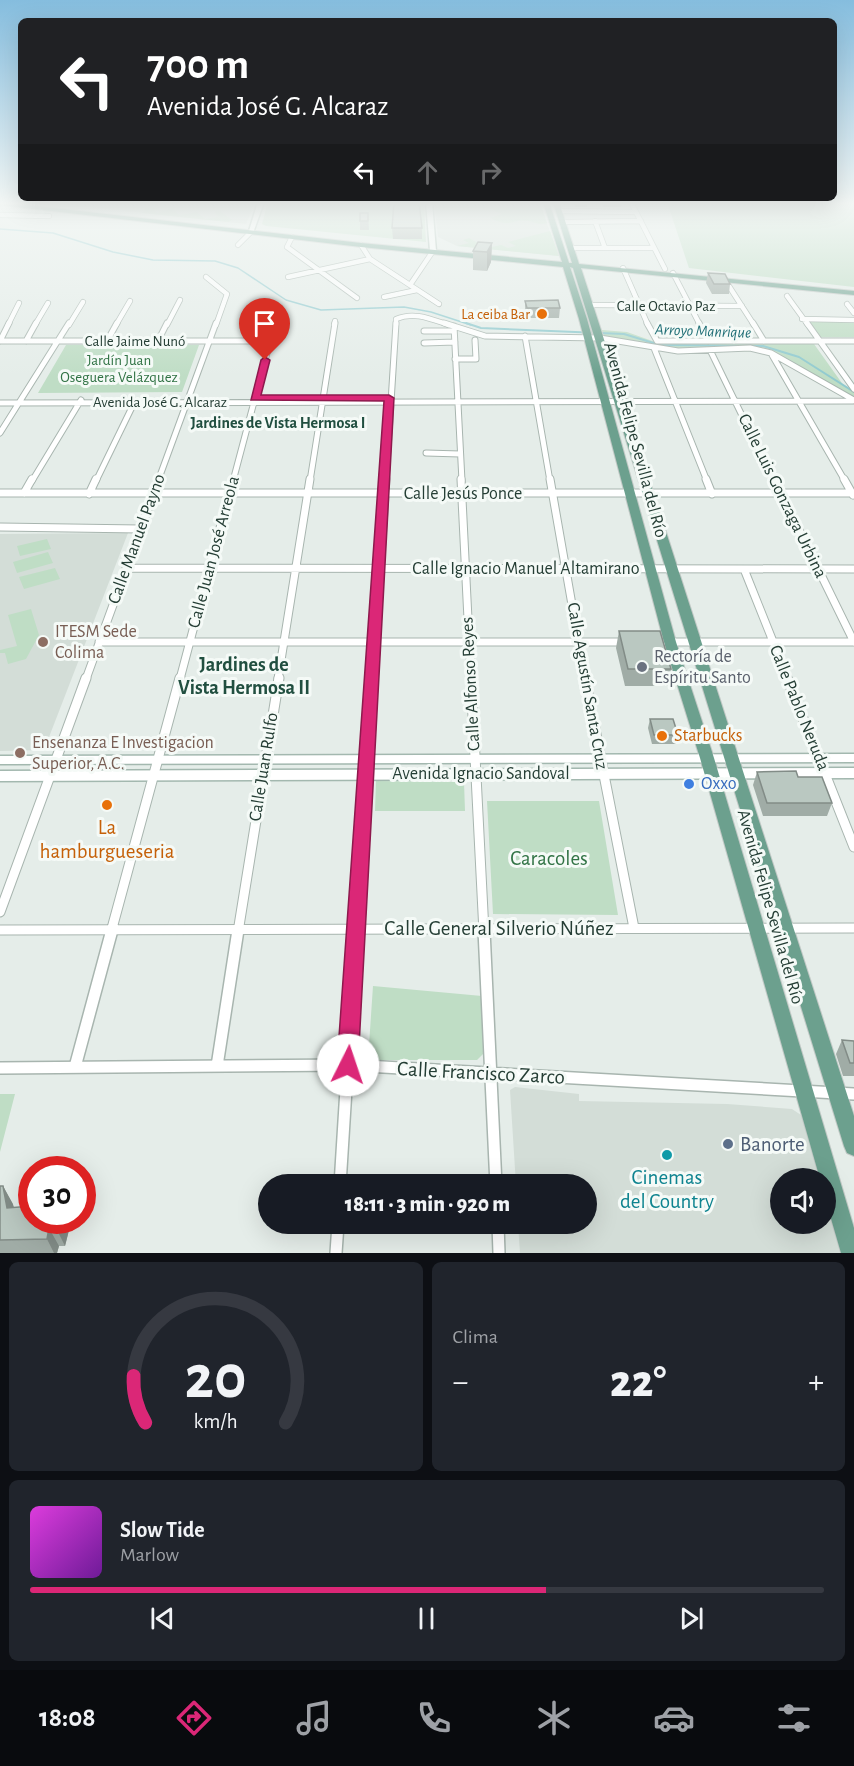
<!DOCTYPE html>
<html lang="es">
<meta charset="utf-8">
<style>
:root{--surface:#171b24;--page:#20242c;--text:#f1f3f6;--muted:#9ea1a6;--line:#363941;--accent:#db2777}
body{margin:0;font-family:"Alegreya Sans",sans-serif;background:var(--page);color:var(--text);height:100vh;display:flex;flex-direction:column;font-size:22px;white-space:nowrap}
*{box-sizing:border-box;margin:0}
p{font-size:20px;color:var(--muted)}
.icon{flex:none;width:33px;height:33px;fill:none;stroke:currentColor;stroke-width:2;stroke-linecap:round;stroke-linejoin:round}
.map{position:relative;height:1253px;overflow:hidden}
.side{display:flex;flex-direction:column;gap:9px;padding:9px;background:#0d0f14;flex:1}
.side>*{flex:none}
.guide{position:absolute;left:18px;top:18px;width:819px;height:183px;border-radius:9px;box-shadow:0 6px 24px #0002;background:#202124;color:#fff;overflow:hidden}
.controls{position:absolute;left:770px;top:1168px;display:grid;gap:12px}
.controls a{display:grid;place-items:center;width:66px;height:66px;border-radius:50%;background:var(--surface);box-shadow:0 6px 24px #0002;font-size:30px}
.speed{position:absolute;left:18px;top:1156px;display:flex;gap:12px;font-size:30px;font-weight:700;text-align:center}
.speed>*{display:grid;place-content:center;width:78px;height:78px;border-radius:50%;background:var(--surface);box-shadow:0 6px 24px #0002;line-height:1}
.speed .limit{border:9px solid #d22;background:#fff;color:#111}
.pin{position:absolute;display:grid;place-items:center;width:51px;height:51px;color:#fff;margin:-62px -26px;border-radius:50% 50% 50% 0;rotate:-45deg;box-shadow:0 0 6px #0007}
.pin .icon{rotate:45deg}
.me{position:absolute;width:66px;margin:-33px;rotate:4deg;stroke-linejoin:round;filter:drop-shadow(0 0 4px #0008)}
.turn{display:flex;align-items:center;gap:21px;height:126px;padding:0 30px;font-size:27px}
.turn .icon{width:78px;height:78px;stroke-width:2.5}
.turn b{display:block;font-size:42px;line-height:51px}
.lanes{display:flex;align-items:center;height:57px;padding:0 30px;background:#0003;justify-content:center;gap:30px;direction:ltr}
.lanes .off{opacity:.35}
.big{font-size:45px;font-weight:800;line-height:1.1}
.side .tile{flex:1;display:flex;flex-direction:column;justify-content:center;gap:9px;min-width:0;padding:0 21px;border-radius:9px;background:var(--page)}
.side .dial{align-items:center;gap:0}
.dial svg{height:156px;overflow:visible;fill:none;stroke:var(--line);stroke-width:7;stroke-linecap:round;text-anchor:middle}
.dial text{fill:var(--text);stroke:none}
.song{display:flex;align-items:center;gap:18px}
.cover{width:72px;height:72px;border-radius:9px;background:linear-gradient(135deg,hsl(300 70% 55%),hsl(280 70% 35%))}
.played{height:6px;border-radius:3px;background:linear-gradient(90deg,var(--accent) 65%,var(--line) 65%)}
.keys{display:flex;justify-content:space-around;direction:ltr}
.heat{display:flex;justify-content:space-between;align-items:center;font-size:33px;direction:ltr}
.side .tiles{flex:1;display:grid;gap:9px;grid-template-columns:1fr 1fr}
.tile:last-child{grid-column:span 2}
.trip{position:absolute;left:258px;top:1174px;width:339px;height:60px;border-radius:30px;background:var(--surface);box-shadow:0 6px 24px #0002;font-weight:800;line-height:60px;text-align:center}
.tabs{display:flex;height:96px;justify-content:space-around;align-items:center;background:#090b0e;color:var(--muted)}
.tabs .icon{width:42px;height:42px}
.tabs .on{color:var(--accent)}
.tabs b{font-size:27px;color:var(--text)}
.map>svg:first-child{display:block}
</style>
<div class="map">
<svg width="854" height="1253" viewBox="0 0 854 1253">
<rect width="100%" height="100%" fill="#e5ede9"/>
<path fill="#d3ddd7" d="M62,202H255L246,224L61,204Z
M434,202H539L559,256L457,246L438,237Z
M128,533L44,750L0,751V534Z
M515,1087L579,1094V1101L727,1104L792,1109L801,1115L819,1179H780V1224H825V1200L840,1253H520L518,1224H586V1185H516L510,1090Z"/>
<path fill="#bfddc5" d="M151,202H165L155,203L159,208L153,209L157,213L172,208L179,215L197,212L205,219L218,217L221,219L214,212L220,211L232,220L228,222L142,213Z
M268,202H424L426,242L266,226L262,224Z
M667,202H854V287L689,268Z
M541,206L547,223C538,226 536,222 528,221C511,218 514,229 490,218L502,214L486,207Z
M550,231L559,256L457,246L469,243L463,240L469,238L487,248L501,245L508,248L516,246L508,242Z
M808,321H854V337H819Z
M602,330L627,332L658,343H810L814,344L844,386L854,391V397L754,347L676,350L604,337Z
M66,345H199L182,392L38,393Z
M47,539L51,549L20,556L17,546Z
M48,552L53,563L17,573L13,562Z
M55,568L60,579L24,589L19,577Z
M31,609L39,635L26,659L8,664L5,653H0V650L17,646L8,615Z
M376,781L464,782L465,811H375Z
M487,801H599L618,915L493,914Z
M373,986L482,996L483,1054L477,1060H368Z
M0,1094H15L0,1152Z"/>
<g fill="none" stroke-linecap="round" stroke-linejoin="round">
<path stroke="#90cacf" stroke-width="1.5" d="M0,229L53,233L113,252L153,260L215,261L238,268L286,300L321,310L404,307L431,312L471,325"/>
<path stroke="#90cacf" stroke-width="2" d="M466,323L481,328L624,334L660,345L763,346L799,357L854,392"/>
<g stroke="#a8b5af" stroke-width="6">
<path id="street-far4" d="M631,202L665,269
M559,211L636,212
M0,215L49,216
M595,221L605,248
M563,222L641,221
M292,237L287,247L357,298
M238,245L250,233
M361,245L370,259L439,304
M573,248H654
M623,268L648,325
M673,273L700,325
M206,277L227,294L216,325
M288,277L370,259
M725,280L754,325
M410,285L433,251
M787,296L808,325
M384,297L417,290
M847,304L854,313
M589,305L742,306
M802,319L854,320
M8,325L19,303
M35,325L48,303
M69,325L83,302
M116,325L130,301
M167,325L180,300
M275,325L278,314
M334,325L335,321
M396,325V319C414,311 431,319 449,325"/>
</g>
<g stroke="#a8b5af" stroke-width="7">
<path id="street-far3" d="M444,323L485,336L600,338L678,351L750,348L771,353L854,400
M647,323L657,341H854
M699,323L708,341
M753,323L764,341
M807,323L854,389
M454,326L462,481
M424,331H454
M525,336L550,481
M0,341H271
M0,341L9,323
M26,341L36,323
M107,341L117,323
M158,341L167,323
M424,343L455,342
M654,348L707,481
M710,350L774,481
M772,355L845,481
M455,359H476L475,340
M0,403L853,401
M0,433L69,323
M426,453L460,454
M32,481L81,400
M96,481L135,401
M158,481L216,323
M233,481L275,323
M310,481L335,323
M386,481L396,323"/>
</g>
<g stroke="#a8b5af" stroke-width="9">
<path id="street-far2" d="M461,479L471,679
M550,479L585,679
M706,479L712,494
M774,479L854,642
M844,479L853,495
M0,493H854
M24,493L32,479
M89,494L96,479
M0,527L140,529
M126,568L854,569
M744,569L788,679
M99,642H628
M667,642H854
M86,679L159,479
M180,679L233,479
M278,679L310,479
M373,679L386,479"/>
</g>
<g stroke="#a8b5af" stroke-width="11">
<path id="street-far1" d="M471,678L484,932
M585,678L634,928
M787,678L854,847
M0,912L86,678
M0,930L854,928
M111,932L180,678
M238,932L279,678
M356,932L373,678"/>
</g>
<g stroke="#a8b5af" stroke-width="14">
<path id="street" d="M484,930L496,1185
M217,1066L238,930
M75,1067L112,930
M0,1068L348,1065L854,1094
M340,1185L356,930
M498,1224L499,1253
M336,1253L338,1224"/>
</g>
<g stroke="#a3b8af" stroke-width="3">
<path id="secondary" d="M258,202H264L253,233L248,234Z
M426,202H432L436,251L433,253L430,251Z
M854,754V762L0,764V756Z
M854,768V778L0,781V771Z"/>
</g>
<g stroke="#c2c9c6" stroke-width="2">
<path id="primary" d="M0,202L361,243L562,262L543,202H549L569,263H572L553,202H559L579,264L854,291V295L581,268L854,1116V1156L847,1153L844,1146L573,268L570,267L587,319L676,642L714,758L854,1228V1253H841L825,1198V1179H820L700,758L664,642L579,319L563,267L361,247L0,205Z"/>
</g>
<use href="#street-far4" stroke="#fff" stroke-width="4.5"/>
<use href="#street-far3" stroke="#fff" stroke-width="5"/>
<use href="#street-far2" stroke="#fff" stroke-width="7"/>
<use href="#street-far1" stroke="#fff" stroke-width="9"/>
<use href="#street" stroke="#fff" stroke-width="11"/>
<use href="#secondary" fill="#fff" fill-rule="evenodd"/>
<use href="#primary" fill="#6ca08e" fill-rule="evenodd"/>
</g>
<path fill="#a0aca6" d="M573,202H588L587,207H575Z
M601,202H622L621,207H603Z
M360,213H368L369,230H360Z
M392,228H422V239H393Z
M492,243L491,262L487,271L473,270V251Z
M708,273L730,284L729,294H712L706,283Z
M525,301L560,308L559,318H527L525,311Z
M619,631L671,669L668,686H625L616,648Z
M650,719L678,735L676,744H652L648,728Z
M757,772L798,777L832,803L827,816H763L753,785Z
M842,1040L854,1041V1076H843L836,1054Z
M0,1186H3L14,1207L70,1226L65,1246H59L57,1253H0Z"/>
<path fill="#828c87" d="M492,243L491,262L487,271V252Z
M3,1186L13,1204L17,1226L7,1208Z
M58,1221H67L70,1226L65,1246L56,1228Z
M49,1228L59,1246L57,1253H54L47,1239Z"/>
<path fill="#bac8c1" stroke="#828c87" stroke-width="1.5" d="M394,202H419L422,228H392Z
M360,213H368V221H360Z
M478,242L492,243L487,252L473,251Z
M708,273L725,274L730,284H714Z
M558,300L560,308H527L525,301Z
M619,631H660L671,669H628Z
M650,719H673L678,735H654Z
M796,771L798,777H822L832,803H767L757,772Z
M842,1040L854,1041V1063H850Z
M0,1186H3L7,1208L32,1206V1221H58L56,1228H49L47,1239L0,1240Z"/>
<linearGradient id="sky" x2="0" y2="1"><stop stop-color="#85bdde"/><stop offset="0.54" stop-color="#f3f7f5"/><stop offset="1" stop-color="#f3f7f5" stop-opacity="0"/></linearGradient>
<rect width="854" height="377" fill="url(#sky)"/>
<path fill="#db2777" stroke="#8e194d" stroke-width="1.5" d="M265,357L270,360L261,395H389L394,398L358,1065L355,1072L348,1075L340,1072L337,1065L384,401L251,400L261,360Z"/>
<g fill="#e8710a" stroke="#f5faf7" stroke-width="2">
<circle cx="542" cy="314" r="6"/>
<circle cx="662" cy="736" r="6"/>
<circle cx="107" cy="805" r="6"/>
</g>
<g fill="#8d6e63" stroke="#f5faf7" stroke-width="2">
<circle cx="43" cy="642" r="6"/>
<circle cx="20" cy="753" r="6"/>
</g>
<circle fill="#6b7280" stroke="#f5faf7" stroke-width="2" cx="642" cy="667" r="6"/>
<circle fill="#3f7fe0" stroke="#f5faf7" stroke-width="2" cx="689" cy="784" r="6"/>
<circle fill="#5c6f8a" stroke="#f5faf7" stroke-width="2" cx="728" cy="1144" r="6"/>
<circle fill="#0f9aa8" stroke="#f5faf7" stroke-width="2" cx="667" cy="1155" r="6"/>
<g text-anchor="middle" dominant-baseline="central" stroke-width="6" stroke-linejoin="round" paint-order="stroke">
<g font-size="15" fill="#253e35" stroke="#f5faf7">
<text x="666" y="306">Calle Octavio Paz</text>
<text x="135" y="341">Calle Jaime Nunó</text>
<text x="160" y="402">Avenida José G. Alcaraz</text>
</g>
<g font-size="15" fill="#c56008" stroke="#f5faf7" text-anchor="end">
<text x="530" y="314">La ceiba Bar</text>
</g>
<g font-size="15" fill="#317345" stroke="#f5faf7">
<text x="119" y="360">Jardín Juan<tspan x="119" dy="17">Oseguera Velázquez</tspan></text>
</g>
<g font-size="16" font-style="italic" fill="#227077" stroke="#f5faf7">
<text transform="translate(703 331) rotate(2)">Arroyo Manrique</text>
</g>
<g font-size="16" font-weight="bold" fill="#214f40" stroke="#f5faf7">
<text x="278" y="423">Jardines de Vista Hermosa I</text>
</g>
<g font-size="18" fill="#253e35" stroke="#f5faf7">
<text transform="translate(635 440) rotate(75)">Avenida Felipe Sevilla del Río</text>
<text x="463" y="494">Calle Jesús Ponce</text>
<text transform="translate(782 496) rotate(64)">Calle Luis Gonzaga Urbina</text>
<text transform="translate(137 539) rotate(-70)">Calle Manuel Payno</text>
<text transform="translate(214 552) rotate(-75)">Calle Juan José Arreola</text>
<text x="526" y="569">Calle Ignacio Manuel Altamirano</text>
<text transform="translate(471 684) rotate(-93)">Calle Alfonso Reyes</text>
<text transform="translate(587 686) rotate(80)">Calle Agustín Santa Cruz</text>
<text transform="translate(799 708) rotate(68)">Calle Pablo Neruda</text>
<text transform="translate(264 767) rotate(-81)">Calle Juan Rulfo</text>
<text x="481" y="774">Avenida Ignacio Sandoval</text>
<text transform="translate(770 907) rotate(74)">Avenida Felipe Sevilla del Río</text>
</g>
<g font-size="18" fill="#785e54" stroke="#f5faf7" text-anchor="start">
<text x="55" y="632">ITESM Sede<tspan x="55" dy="21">Colima</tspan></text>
<text x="32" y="743">Ensenanza E Investigacion<tspan x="32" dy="21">Superior, A.C.</tspan></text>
</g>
<g font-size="18" fill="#5b616d" stroke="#f5faf7" text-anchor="start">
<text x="654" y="657">Rectoría de<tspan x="654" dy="21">Espíritu Santo</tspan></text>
</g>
<g font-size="18" fill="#c56008" stroke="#f5faf7" text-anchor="start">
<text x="674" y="736">Starbucks</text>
</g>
<g font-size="18" fill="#366cbe" stroke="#f5faf7" text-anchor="start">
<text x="701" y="784">Oxxo</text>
</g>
<g font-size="20" font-weight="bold" fill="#214f40" stroke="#f5faf7">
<text x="244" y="665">Jardines de<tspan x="244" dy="23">Vista Hermosa II</tspan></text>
</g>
<g font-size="21" fill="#c56008" stroke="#f5faf7">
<text x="107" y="827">La<tspan x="107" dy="24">hamburgueseria</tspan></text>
</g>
<g font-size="21" fill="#317345" stroke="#f5faf7">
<text x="549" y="858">Caracoles</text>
</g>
<g font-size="21" fill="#253e35" stroke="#f5faf7">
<text x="499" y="928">Calle General Silverio Núñez</text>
<text transform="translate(481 1073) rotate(3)">Calle Francisco Zarco</text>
</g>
<g font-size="21" fill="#4e5e75" stroke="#f5faf7" text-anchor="start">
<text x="740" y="1144">Banorte</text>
</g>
<g font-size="21" fill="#0d838f" stroke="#f5faf7">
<text x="667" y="1177">Cinemas<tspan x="667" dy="24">del Country</tspan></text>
</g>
</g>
</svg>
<div class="controls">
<a><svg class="icon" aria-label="sound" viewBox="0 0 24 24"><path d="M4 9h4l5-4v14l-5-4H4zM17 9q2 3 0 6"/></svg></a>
</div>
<div class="speed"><div class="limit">30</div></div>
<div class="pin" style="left:265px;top:360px;background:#d93025"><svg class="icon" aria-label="arrive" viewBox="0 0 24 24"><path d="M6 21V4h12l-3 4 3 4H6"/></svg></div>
<svg class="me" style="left:348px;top:1065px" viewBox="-20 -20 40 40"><circle r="19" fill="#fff"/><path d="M0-13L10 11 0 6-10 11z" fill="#db2777"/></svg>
<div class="trip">18:11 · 3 min · 920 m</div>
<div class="guide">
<div class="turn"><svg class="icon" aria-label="left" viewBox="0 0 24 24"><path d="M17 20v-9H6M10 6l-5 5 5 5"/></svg><div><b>700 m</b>Avenida José G. Alcaraz</div></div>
<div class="lanes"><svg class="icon" aria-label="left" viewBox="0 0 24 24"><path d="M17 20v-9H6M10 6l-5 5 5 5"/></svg><svg class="icon off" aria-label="ahead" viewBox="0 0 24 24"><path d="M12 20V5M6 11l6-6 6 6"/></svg><svg class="icon off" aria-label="right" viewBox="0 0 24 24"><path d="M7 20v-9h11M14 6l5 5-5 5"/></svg></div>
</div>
</div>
<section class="side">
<div class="tiles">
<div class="tile dial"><svg viewBox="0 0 100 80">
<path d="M14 69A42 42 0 1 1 86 69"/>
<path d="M14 69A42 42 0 0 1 8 45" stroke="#db2777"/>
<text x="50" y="56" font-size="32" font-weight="700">20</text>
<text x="50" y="72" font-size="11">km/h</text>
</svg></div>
<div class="tile"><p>Clima</p>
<div class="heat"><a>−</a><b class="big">22°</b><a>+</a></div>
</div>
<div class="tile">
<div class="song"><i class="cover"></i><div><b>Slow Tide</b><p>Marlow</p></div></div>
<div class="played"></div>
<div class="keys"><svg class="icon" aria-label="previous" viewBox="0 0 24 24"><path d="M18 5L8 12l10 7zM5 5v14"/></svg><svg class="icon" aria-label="pause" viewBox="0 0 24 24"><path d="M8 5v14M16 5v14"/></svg><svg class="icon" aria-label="next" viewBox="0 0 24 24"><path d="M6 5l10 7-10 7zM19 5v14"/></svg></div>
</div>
</div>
</section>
<nav class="tabs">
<b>18:08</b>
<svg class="icon on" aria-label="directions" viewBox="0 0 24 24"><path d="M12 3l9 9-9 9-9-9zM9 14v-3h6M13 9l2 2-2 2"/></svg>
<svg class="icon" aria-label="music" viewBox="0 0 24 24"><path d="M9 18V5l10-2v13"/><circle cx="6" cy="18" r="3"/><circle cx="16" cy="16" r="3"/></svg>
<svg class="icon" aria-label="phone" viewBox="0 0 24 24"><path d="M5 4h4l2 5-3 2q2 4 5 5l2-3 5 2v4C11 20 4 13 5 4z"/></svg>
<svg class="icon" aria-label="climate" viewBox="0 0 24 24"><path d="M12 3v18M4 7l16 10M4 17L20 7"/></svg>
<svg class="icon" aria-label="car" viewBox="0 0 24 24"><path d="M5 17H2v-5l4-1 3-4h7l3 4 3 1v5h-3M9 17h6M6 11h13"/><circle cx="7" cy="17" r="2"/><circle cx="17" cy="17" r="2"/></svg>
<svg class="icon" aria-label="filters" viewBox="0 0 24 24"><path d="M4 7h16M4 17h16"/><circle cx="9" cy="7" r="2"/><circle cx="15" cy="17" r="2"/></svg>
</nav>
